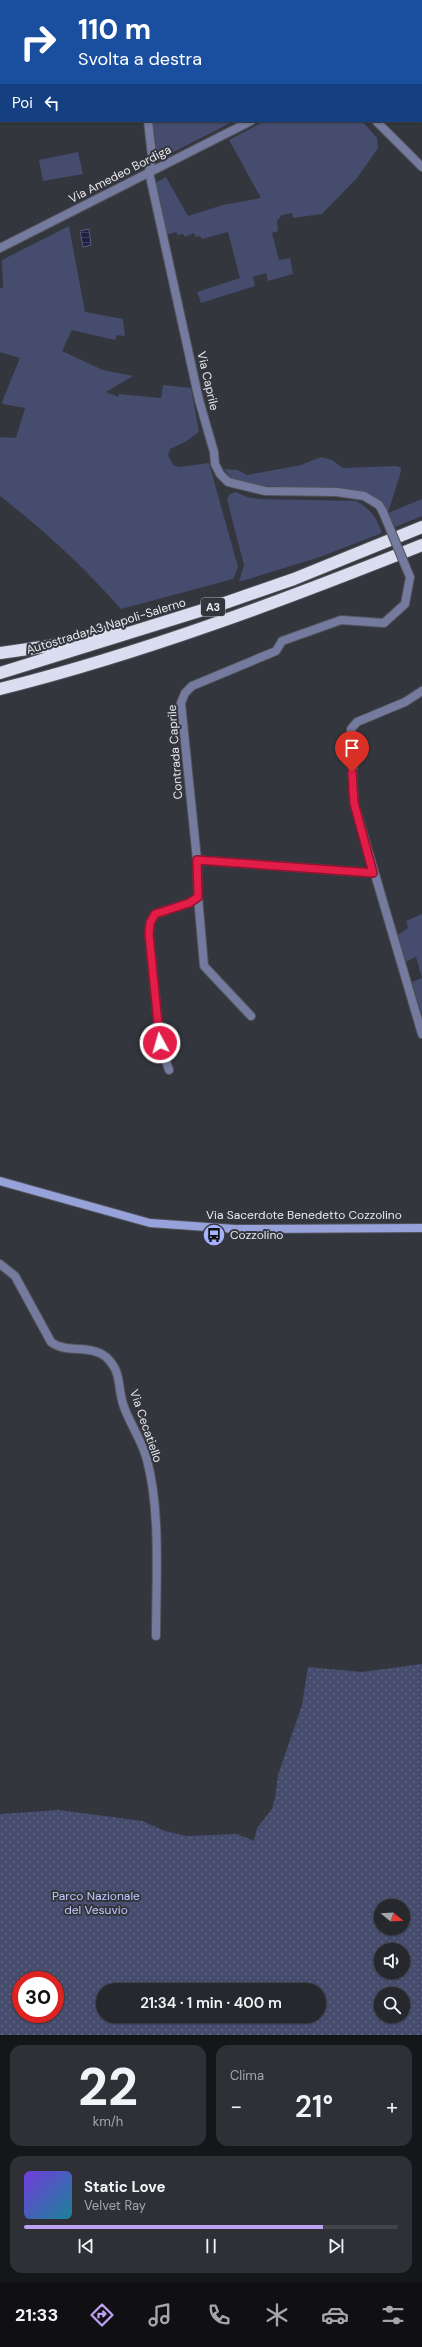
<!DOCTYPE html>
<html lang="it">
<meta charset="utf-8">
<style>
:root{--surface:#27282e;--page:#2f3036;--text:#f1f3f6;--muted:#a4a6aa;--line:#43444a;--accent:#bca0f2}
body{margin:0;font-family:"DM Sans",sans-serif;background:var(--page);color:var(--text);height:100vh;display:flex;flex-direction:column;font-size:15px;white-space:nowrap}
*{box-sizing:border-box;margin:0}
p{font-size:13px;color:var(--muted)}
.icon{flex:none;width:22px;height:22px;fill:none;stroke:currentColor;stroke-width:2;stroke-linecap:round;stroke-linejoin:round}
.map{position:relative;height:2035px;overflow:hidden}
.drawer{display:flex;flex-direction:column;gap:10px;padding:10px;background:#151619;flex:1}
.drawer>*{flex:none}
.banner{position:absolute;left:0px;top:0px;width:422px;height:122px;box-shadow:0 1px 3px #0004,0 0 0 1px var(--line);background:#1a4fa0;color:#fff;overflow:hidden}
.needle{width:26px;rotate:108deg}
.controls{position:absolute;left:374px;top:1899px;display:grid;gap:8px}
.controls a{display:grid;place-items:center;width:36px;height:36px;border-radius:50%;background:var(--surface);box-shadow:0 1px 3px #0004,0 0 0 1px var(--line);font-size:20px}
.speed{position:absolute;left:12px;top:1971px;display:flex;gap:8px;font-size:20px;font-weight:700;text-align:center}
.speed>*{display:grid;place-content:center;width:52px;height:52px;border-radius:50%;background:var(--surface);box-shadow:0 1px 3px #0004,0 0 0 1px var(--line);line-height:1}
.speed .limit{border:6px solid #d22;background:#fff;color:#111}
.pin{position:absolute;display:grid;place-items:center;width:34px;height:34px;color:#fff;margin:-41px -17px;border-radius:50% 50% 50% 0;rotate:-45deg;box-shadow:0 0 4px #0007}
.pin .icon{rotate:45deg}
.me{position:absolute;width:44px;margin:-22px;rotate:354deg;stroke-linejoin:round;filter:drop-shadow(0 0 3px #0008)}
.turn{display:flex;align-items:center;gap:14px;height:84px;padding:0 12px;font-size:18px}
.turn .icon{width:52px;height:52px;stroke-width:2.5}
.turn b{display:block;font-size:28px;line-height:34px}
.then{display:flex;align-items:center;height:38px;padding:0 12px;background:#0003;gap:8px;font-size:15px}
.big{font-size:30px;font-weight:600;line-height:1.1}
.drawer .tile{flex:1;display:flex;flex-direction:column;justify-content:center;gap:6px;min-width:0;padding:0 14px;border-radius:12px;background:var(--page)}
.drawer .dial{align-items:center;gap:0}
.dial b{font-size:52px;line-height:1}
.song{display:flex;align-items:center;gap:12px}
.cover{width:48px;height:48px;border-radius:6px;background:linear-gradient(135deg,hsl(260 70% 55%),hsl(190 70% 35%))}
.played{height:4px;border-radius:2px;background:linear-gradient(90deg,var(--accent) 80%,var(--line) 80%)}
.keys{display:flex;justify-content:space-around;direction:ltr}
.heat{display:flex;justify-content:space-between;align-items:center;font-size:22px;direction:ltr}
.drawer .tiles{flex:1;display:grid;gap:10px;grid-template-columns:1fr 1fr}
.tile:last-child{grid-column:span 2}
.trip{position:absolute;left:96px;top:1983px;width:230px;height:40px;border-radius:20px;background:var(--surface);box-shadow:0 1px 3px #0004,0 0 0 1px var(--line);font-weight:600;line-height:40px;text-align:center}
.dock{display:flex;height:64px;justify-content:space-around;align-items:center;background:#101012;color:var(--muted)}
.dock .icon{width:28px;height:28px}
.dock .active{color:var(--accent)}
.dock b{font-size:18px;color:var(--text)}
.map>svg:first-child{display:block}
</style>
<div class="map">
<svg width="422" height="2035" viewBox="0 0 422 2035">
<defs>
<pattern id="park-dots" width="8" height="8" patternUnits="userSpaceOnUse"><rect width="8" height="8" fill="#464c6d"/><path d="M2 2h.1M6 6h.1" fill="none" stroke="#616682" stroke-width="1.8" stroke-linecap="round"/></pattern>
<pattern id="water-rules" width="6" height="5" patternUnits="userSpaceOnUse"><rect width="6" height="5" fill="#1d2142"/><path d="M0 2.5h6" fill="none" stroke="#3e415e"/></pattern>
</defs>
<rect width="100%" height="100%" fill="#34363e"/>
<path fill="#464c6d" d="M151,121H234L156,161Z
M265,121H362L377,138L378,148L357,178L322,214L293,218L292,213L282,215L277,221L278,231L272,233L279,260L290,258L293,274L268,281L266,273L253,277L255,286L201,303L197,292L240,278L228,232L202,239L200,236L196,237L194,233L184,237V234L178,235L176,232L166,235L153,184L166,177L188,216L223,205L261,198L229,140Z
M78,152L83,174L43,181L39,160Z
M69,226L85,312L123,319L125,336L117,335L115,340L72,330L62,351L103,370L133,376L106,392L118,397L119,394L161,398L163,385L191,388L199,432L185,442L170,449L168,455L173,465L179,467L209,463L238,567L233,579L121,609C84,567 44,530 0,496V437L16,438L25,408L3,404L2,402L20,358L0,352V288H3L2,260Z
M321,457L332,460L343,468L397,466L401,468V471L388,513L422,499V516L395,527C385,506 371,495 348,489L243,485L231,478L224,469L237,470L247,475L301,465Z
M236,492L247,497L260,499L356,501C371,509 376,517 382,533L320,557L239,582L244,565L227,499L230,494Z
M422,914V1015L412,982L422,978L416,957L405,962L396,936L408,928L406,921Z"/>
<path fill="url(#park-dots)" fill-rule="evenodd" d="M422,1664V2035H0V1814L59,1810L142,1821L165,1831L186,1836L237,1834L254,1841L257,1828L272,1809L275,1798L278,1775L302,1705L308,1667L362,1672ZM381,1906H403V1928H381ZM381,1950H403V1972H381ZM21,1980H55V2014H21ZM103,1990H319V2016H103ZM381,1994H403V2016H381Z"/>
<path fill="url(#water-rules)" stroke="#5a5d76" d="M89,229L91,245L83,247L80,231Z"/>
<g fill="none" stroke-linecap="round" stroke-linejoin="round">
<g stroke="#51535a" stroke-width="10">
<path id="minor" d="M99,0L100,1
M40,1L42,0
M0,13L1,16
M148,121L152,156L149,172L199,400L214,452L215,464L220,474L228,482L265,491L337,492L364,496L379,505L383,512
M376,121L422,167
M422,691L405,702L357,722L351,729V740L354,803L422,1034
M197,860L198,897L204,966L251,1016
M373,873L197,860L181,703L185,693L192,686L276,651L282,641L341,620L384,623L405,604L410,577
M169,1070L160,1043L149,934L150,923L155,914L189,903L198,897
M0,1264L15,1276L51,1342C66,1354 91,1344 106,1357C122,1372 117,1384 123,1404C129,1423 142,1440 147,1460C161,1512 156,1581 156,1636"/>
</g>
<g stroke="#51535a" stroke-width="10">
<path id="tertiary" d="M254,0L255,1
M421,33L422,32
M0,248L251,121"/>
</g>
<g stroke="#51535a" stroke-width="10">
<path id="secondary" d="M0,1181L150,1223L235,1229L422,1228"/>
</g>
<g stroke="#51535a" stroke-width="14">
<path id="motorway" d="M0,653L49,646L120,628
M0,673L222,604L294,579L422,527
M0,689C144,653 284,600 422,545"/>
</g>
<use href="#minor" stroke="#747b9f" stroke-width="8"/>
<use href="#tertiary" stroke="#747b9f" stroke-width="8"/>
<use href="#secondary" stroke="#97a1da" stroke-width="8"/>
<use href="#motorway" stroke="#dbdef0" stroke-width="12"/>
<path stroke="#9a9ca2" stroke-width="2.5" stroke-dasharray="2 4" stroke-linecap="butt" d="M8,1L11,0
M0,5L1,4"/>
<g stroke="#51535a" stroke-width="10" stroke-linecap="butt">
<path id="minor-bridge" d="M383,512L410,577"/>
</g>
<use href="#minor-bridge" stroke="#747b9f" stroke-width="8"/>
</g>
<g fill="none" stroke-linecap="round" stroke-linejoin="round">
<g stroke="#92132f" stroke-width="10">
<path id="route" d="M160,1043L149,934L150,923L155,914L189,903L198,897L197,860L373,873L354,803L352,772"/>
</g>
<use href="#route" stroke="#e11d48" stroke-width="7"/>
</g>
<defs>
<g id="bus-disc" transform="scale(1.15)"><circle r="9.5" fill="#a5b1fc" stroke="#34363e"/><path d="M-5-6H5V4H4V6H2V4H-2V6H-4V4H-5ZM-3.5-4V0h7V-4ZM-3.5 1.2v1.5H-2V1.2ZM2 1.2v1.5H3.5V1.2Z" fill="#111"/></g>
</defs>
<g fill-rule="evenodd">
<use href="#bus-disc" x="214" y="1235"/>
</g>
<g text-anchor="middle" dominant-baseline="central" stroke-width="4" stroke-linejoin="round" paint-order="stroke">
<rect fill="#34363e" stroke="#b2b3b9" stroke-width="1" x="201" y="598" width="24" height="18" rx="3"/>
<g font-size="11" font-weight="bold" fill="#e8e9ee">
<text x="213" y="607">A3</text>
</g>
<g font-size="12" fill="#e8e9ee" stroke="#34363e">
<text transform="translate(120 174) rotate(-27)">Via Amedeo Bordiga</text>
<text transform="translate(208 381) rotate(77)">Via Caprile</text>
<text transform="translate(106 626) rotate(-17)">Autostrada A3 Napoli-Salerno</text>
<text transform="translate(175 752) rotate(-94)">Contrada Caprile</text>
<text x="304" y="1215">Via Sacerdote Benedetto Cozzolino</text>
<text transform="translate(146 1426) rotate(71)">Via Cecatiello</text>
</g>
<g font-size="12" fill="#e8e9ee" stroke="#34363e" text-anchor="start">
<text x="230" y="1235">Cozzolino</text>
</g>
<g font-size="12" fill="#c0cafe" stroke="#34363e">
<text x="96" y="1896">Parco Nazionale<tspan x="96" dy="14">del Vesuvio</tspan></text>
</g>
</g>
</svg>
<div class="controls">
<a><svg class="needle" viewBox="-14 -14 28 28"><path d="M0-13l5 13h-10z" fill="#e53935"/><path d="M0 13l5-13h-10z" fill="#a4a6aa"/></svg></a>
<a><svg class="icon" aria-label="sound" viewBox="0 0 24 24"><path d="M4 9h4l5-4v14l-5-4H4zM17 9q2 3 0 6"/></svg></a>
<a><svg class="icon" aria-label="search" viewBox="0 0 24 24"><circle cx="10" cy="10" r="6"/><path d="M15 15l6 6"/></svg></a>
</div>
<div class="speed"><div class="limit">30</div></div>
<div class="pin" style="left:352px;top:772px;background:#d93025"><svg class="icon" aria-label="arrive" viewBox="0 0 24 24"><path d="M6 21V4h12l-3 4 3 4H6"/></svg></div>
<svg class="me" style="left:160px;top:1043px" viewBox="-20 -20 40 40"><circle r="17" fill="#e11d48" stroke="#fff" stroke-width="3"/><path d="M0-11L8 9 0 5-8 9z" fill="#fff"/></svg>
<div class="trip">21:34 · 1 min · 400 m</div>
<div class="banner">
<div class="turn"><svg class="icon" aria-label="right" viewBox="0 0 24 24"><path d="M7 20v-9h11M14 6l5 5-5 5"/></svg><div><b>110 m</b>Svolta a destra</div></div>
<div class="then">Poi<svg class="icon" aria-label="left" viewBox="0 0 24 24"><path d="M17 20v-9H6M10 6l-5 5 5 5"/></svg></div>
</div>
</div>
<section class="drawer">
<div class="tiles">
<div class="tile dial"><b>22</b><p>km/h</p></div>
<div class="tile"><p>Clima</p>
<div class="heat"><a>−</a><b class="big">21°</b><a>+</a></div>
</div>
<div class="tile">
<div class="song"><i class="cover"></i><div><b>Static Love</b><p>Velvet Ray</p></div></div>
<div class="played"></div>
<div class="keys"><svg class="icon" aria-label="previous" viewBox="0 0 24 24"><path d="M18 5L8 12l10 7zM5 5v14"/></svg><svg class="icon" aria-label="pause" viewBox="0 0 24 24"><path d="M8 5v14M16 5v14"/></svg><svg class="icon" aria-label="next" viewBox="0 0 24 24"><path d="M6 5l10 7-10 7zM19 5v14"/></svg></div>
</div>
</div>
</section>
<nav class="dock">
<b>21:33</b>
<svg class="icon active" aria-label="directions" viewBox="0 0 24 24"><path d="M12 3l9 9-9 9-9-9zM9 14v-3h6M13 9l2 2-2 2"/></svg>
<svg class="icon" aria-label="music" viewBox="0 0 24 24"><path d="M9 18V5l10-2v13"/><circle cx="6" cy="18" r="3"/><circle cx="16" cy="16" r="3"/></svg>
<svg class="icon" aria-label="phone" viewBox="0 0 24 24"><path d="M5 4h4l2 5-3 2q2 4 5 5l2-3 5 2v4C11 20 4 13 5 4z"/></svg>
<svg class="icon" aria-label="climate" viewBox="0 0 24 24"><path d="M12 3v18M4 7l16 10M4 17L20 7"/></svg>
<svg class="icon" aria-label="car" viewBox="0 0 24 24"><path d="M5 17H2v-5l4-1 3-4h7l3 4 3 1v5h-3M9 17h6M6 11h13"/><circle cx="7" cy="17" r="2"/><circle cx="17" cy="17" r="2"/></svg>
<svg class="icon" aria-label="filters" viewBox="0 0 24 24"><path d="M4 7h16M4 17h16"/><circle cx="9" cy="7" r="2"/><circle cx="15" cy="17" r="2"/></svg>
</nav>
